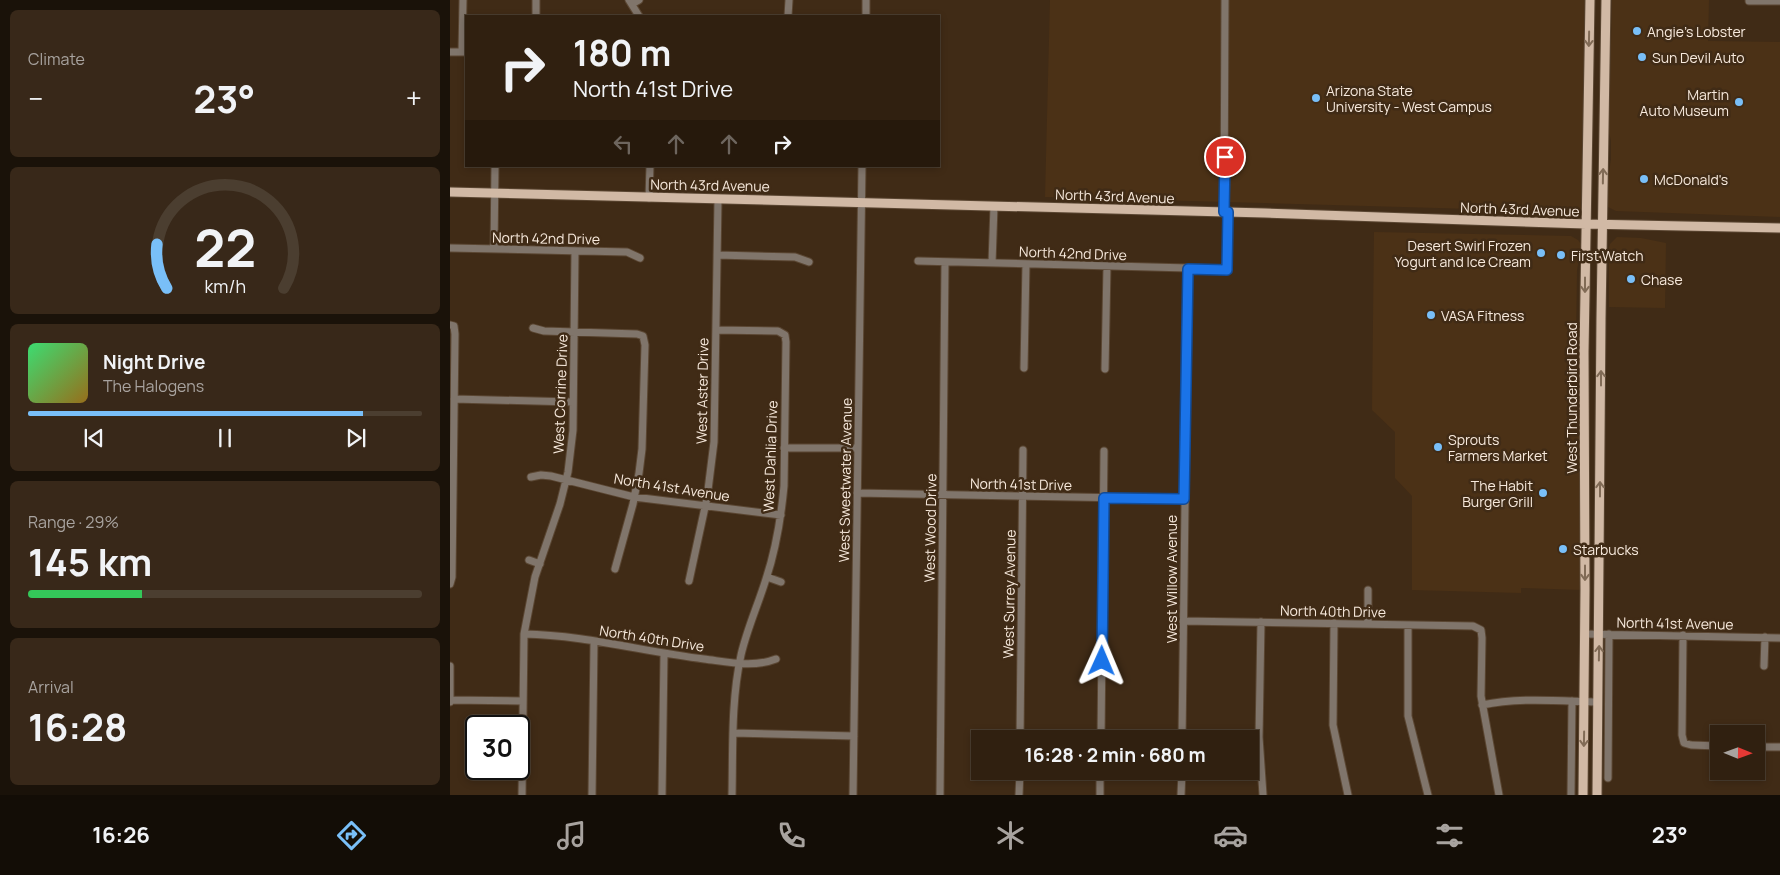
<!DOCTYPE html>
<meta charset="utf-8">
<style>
:root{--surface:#302010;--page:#382819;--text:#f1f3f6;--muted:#a8a39f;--line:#4b3e30;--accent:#79bff8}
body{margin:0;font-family:Manrope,sans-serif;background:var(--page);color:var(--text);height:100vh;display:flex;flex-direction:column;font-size:19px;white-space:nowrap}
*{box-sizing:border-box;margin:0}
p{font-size:16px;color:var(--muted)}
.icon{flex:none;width:28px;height:28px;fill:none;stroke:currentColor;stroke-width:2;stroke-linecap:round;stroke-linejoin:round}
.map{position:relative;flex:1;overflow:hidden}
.side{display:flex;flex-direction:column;gap:10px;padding:10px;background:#1a1209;width:450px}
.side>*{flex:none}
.hud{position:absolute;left:15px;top:15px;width:475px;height:152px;border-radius:0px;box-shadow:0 2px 8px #0003,0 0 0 1px var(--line);background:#302010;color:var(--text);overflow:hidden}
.needle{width:32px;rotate:91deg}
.buttons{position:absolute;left:1260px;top:725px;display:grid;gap:10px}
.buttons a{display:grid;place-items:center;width:55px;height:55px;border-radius:0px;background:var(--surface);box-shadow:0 2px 8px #0003,0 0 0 1px var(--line);font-size:25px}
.speed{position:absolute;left:15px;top:715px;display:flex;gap:10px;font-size:25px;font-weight:700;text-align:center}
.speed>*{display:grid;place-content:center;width:65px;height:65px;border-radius:50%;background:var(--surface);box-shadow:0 2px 8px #0003,0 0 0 1px var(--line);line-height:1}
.speed .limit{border:2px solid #111;border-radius:8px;background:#fff;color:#111}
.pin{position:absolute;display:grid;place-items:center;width:42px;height:42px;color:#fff;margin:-21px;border:2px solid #fff;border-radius:50%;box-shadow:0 1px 5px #0007}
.me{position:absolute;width:55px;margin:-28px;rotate:1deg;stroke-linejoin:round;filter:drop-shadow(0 0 4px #0008)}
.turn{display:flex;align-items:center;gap:18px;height:105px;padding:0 25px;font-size:22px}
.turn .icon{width:65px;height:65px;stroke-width:2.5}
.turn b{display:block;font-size:35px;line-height:42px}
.lanes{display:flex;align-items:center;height:48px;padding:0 25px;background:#0003;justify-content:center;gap:25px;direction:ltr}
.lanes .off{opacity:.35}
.big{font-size:38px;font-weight:700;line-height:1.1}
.side .tile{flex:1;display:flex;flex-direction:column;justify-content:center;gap:8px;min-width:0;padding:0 18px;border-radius:8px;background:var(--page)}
.side .dial{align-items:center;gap:0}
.dial svg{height:130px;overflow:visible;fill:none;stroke:var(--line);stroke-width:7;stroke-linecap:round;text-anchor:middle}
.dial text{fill:var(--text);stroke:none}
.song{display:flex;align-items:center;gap:15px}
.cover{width:60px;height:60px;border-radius:8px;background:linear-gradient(135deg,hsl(140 70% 55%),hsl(40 70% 35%))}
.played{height:5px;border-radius:2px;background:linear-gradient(90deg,var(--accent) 85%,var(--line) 85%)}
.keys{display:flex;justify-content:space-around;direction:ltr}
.heat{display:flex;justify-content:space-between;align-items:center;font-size:28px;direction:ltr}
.charge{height:8px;border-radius:4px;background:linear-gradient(90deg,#34c759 29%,var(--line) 0)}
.trip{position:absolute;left:521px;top:730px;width:288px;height:50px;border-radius:0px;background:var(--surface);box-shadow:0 2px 8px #0003,0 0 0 1px var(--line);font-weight:700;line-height:50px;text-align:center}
.tabs{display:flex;height:80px;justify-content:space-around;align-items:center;background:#130d06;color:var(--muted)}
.tabs .icon{width:35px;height:35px}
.tabs .on{color:var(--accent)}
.tabs b{font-size:22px;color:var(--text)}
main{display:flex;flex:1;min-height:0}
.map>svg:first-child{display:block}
</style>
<main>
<section class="side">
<div class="tile"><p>Climate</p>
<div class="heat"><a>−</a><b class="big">23°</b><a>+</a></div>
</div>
<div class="tile dial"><svg viewBox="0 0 100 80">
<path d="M14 69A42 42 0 1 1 86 69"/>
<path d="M14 69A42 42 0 0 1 8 42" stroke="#79bff8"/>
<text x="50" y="56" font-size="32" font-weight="700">22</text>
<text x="50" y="72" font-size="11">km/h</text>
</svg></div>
<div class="tile">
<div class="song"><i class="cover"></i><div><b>Night Drive</b><p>The Halogens</p></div></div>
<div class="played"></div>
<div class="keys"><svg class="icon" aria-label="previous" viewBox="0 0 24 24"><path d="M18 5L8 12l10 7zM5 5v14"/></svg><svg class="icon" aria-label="pause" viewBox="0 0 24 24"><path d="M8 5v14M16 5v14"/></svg><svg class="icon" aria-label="next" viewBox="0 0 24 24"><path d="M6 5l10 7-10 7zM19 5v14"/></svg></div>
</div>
<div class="tile"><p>Range · 29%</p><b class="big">145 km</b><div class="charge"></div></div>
<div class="tile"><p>Arrival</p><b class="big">16:28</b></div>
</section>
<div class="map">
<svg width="1330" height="795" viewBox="0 0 1330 795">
<rect width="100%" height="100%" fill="#402b16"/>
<path fill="#4b3116" d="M600,0H1135L1132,212L595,197Z
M1162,0H1259L1258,41L1330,42V217L1166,211L1158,207V179L1161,159V141L1159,132Z
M924,232L1121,236L1128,240L1131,244L1127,271L1125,412L1130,432L1131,590L1071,588V593L962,590V496L945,478V432L922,410Z
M1167,237L1191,238L1216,243L1215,308L1159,307V248L1160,244Z"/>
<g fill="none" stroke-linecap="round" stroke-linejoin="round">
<g stroke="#5a4632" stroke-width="9">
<path id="minor" d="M179,0L189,16
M1299,1H1330
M182,4L189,0
M86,16V0
M338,16L339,0
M416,16V0
M0,52H15
M12,52L13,0
M199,198L200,166
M774,212L775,0
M0,248L177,252L190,258
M44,249L45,166
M267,255L345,257L359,262
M468,261L777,269L778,212
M542,263L544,206
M0,325L4,326L5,334L2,577L0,584
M83,328L94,331L187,334L193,336L195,345L192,449L189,473L183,504L165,569
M266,330L328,331L335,335L336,342L334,486C331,518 326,549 316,579C308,605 297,629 291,655C281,701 283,748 282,795
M574,368L576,264
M655,369L657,266
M4,399L123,402
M334,448H407
M81,477L91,475L101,476L184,497L331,515
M407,493L734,499
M79,560L90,564
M317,577L331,582
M239,581L257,498L264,442L268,200
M733,621L1023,626L1031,630L1032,638L1031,696L1049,795
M811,622L809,737L813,795
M884,623L883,725L898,795
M918,624V590
M958,625V716L978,795
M74,634C134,635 195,652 254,659C278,662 303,668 326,659
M1135,634L1330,638
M1233,635L1232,735L1234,743L1241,745L1269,746
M0,666V702
M1314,666L1315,637
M0,700L73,701
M1032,705C1070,697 1110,701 1148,702
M283,733L404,736
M570,739L573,450
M651,739L654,451
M732,739L738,269
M1306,747H1330
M1158,778L1159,634
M72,795L74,634L85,577L110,504L118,472L123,430L125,251
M142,795L144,642
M212,795L214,654
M403,795L412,166
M490,795L495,262
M569,795L570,771
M650,795V771
M731,795L732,771
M1121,795L1122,701"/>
</g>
<g stroke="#5a4632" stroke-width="11">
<path id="major" d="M0,192L815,213L1136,224L1330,228
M1133,795L1135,590L1134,352L1140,0
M1147,795L1151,319L1156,0"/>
</g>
<use href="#minor" stroke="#80756b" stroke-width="7"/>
<use href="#major" stroke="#d1b9a5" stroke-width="9"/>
</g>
<defs><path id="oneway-shaft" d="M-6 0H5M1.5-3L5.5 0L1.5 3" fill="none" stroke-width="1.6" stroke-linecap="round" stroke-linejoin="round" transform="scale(1.25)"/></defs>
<g stroke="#816b56">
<use href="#oneway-shaft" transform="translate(1139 39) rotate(91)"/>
<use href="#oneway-shaft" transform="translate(1153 176) rotate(-89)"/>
<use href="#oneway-shaft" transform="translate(1135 285) rotate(90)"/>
<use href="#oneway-shaft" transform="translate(1151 378) rotate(-90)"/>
<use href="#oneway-shaft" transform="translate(1150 489) rotate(-90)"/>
<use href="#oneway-shaft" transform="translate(1135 573) rotate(90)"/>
<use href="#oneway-shaft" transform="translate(1149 653) rotate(-89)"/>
<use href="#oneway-shaft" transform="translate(1134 739) rotate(91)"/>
</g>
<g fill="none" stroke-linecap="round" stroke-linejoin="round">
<g stroke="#114b97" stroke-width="12">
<path id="route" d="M652,661L654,498L734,499L738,269L777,270L778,212H774L775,157"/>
</g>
<use href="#route" stroke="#1a73e8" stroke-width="9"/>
</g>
<g fill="#79bff8" stroke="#402b16" stroke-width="2">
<circle cx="1187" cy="31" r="5"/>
<circle cx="1192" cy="57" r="5"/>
<circle cx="866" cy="98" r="5"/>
<circle cx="1289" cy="102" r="5"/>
<circle cx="1194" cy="179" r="5"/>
<circle cx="1091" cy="253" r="5"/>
<circle cx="1111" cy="255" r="5"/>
<circle cx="1181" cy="279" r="5"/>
<circle cx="981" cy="315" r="5"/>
<circle cx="988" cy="447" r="5"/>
<circle cx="1093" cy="493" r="5"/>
<circle cx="1113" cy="549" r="5"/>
</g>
<g text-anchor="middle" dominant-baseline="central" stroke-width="5" stroke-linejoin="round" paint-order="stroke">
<g font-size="14" fill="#f7e9dc" stroke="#402b16" text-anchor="start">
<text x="1197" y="31">Angie's Lobster</text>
<text x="1202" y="57">Sun Devil Auto</text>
<text x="876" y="90">Arizona State<tspan x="876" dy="16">University - West Campus</tspan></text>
<text x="1279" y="94" text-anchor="end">Martin<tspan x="1279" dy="16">Auto Museum</tspan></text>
<text x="1204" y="179">McDonald's</text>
<text x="1081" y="245" text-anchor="end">Desert Swirl Frozen<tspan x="1081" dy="16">Yogurt and Ice Cream</tspan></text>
<text x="1121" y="255">First Watch</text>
<text x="1191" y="279">Chase</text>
<text x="991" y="315">VASA Fitness</text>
<text x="998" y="439">Sprouts<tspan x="998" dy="16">Farmers Market</tspan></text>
<text x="1083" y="485" text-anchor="end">The Habit<tspan x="1083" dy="16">Burger Grill</tspan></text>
<text x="1123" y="549">Starbucks</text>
</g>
<g font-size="14" fill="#f7e9dc" stroke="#402b16">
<text transform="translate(260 185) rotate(1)">North 43rd Avenue</text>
<text transform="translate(665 196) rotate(2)">North 43rd Avenue</text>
<text transform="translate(1070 209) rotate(2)">North 43rd Avenue</text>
<text transform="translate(96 238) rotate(1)">North 42nd Drive</text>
<text transform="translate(623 253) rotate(2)">North 42nd Drive</text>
<text transform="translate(252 391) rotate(-89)">West Aster Drive</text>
<text transform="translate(110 394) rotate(-88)">West Corrine Drive</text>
<text transform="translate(1121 398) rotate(-90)">West Thunderbird Road</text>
<text transform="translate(320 456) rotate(-88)">West Dahlia Drive</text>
<text transform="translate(395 480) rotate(-89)">West Sweetwater Avenue</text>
<text transform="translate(571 484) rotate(1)">North 41st Drive</text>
<text transform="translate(222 487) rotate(9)">North 41st Avenue</text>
<text transform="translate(480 528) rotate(-89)">West Wood Drive</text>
<text transform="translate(721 579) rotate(-90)">West Willow Avenue</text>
<text transform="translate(559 594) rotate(-89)">West Surrey Avenue</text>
<text transform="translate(883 611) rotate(1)">North 40th Drive</text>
<text transform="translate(1225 623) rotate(1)">North 41st Avenue</text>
<text transform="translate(202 638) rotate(9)">North 40th Drive</text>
</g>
</g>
</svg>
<div class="buttons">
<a><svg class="needle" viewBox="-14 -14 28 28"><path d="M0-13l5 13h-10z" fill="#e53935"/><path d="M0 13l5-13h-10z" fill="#a8a39f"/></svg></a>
</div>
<div class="speed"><div class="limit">30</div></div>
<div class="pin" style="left:775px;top:157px;background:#d93025"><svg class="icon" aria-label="arrive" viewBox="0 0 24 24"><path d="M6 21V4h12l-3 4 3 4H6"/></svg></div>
<svg class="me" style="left:652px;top:661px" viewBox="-20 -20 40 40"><path d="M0-17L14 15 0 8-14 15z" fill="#1a73e8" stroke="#fff" stroke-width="4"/></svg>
<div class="trip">16:28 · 2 min · 680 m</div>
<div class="hud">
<div class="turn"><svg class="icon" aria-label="right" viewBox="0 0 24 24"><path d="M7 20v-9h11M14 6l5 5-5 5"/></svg><div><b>180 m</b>North 41st Drive</div></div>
<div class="lanes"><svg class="icon off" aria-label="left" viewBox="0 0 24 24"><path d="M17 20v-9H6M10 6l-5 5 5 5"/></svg><svg class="icon off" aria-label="ahead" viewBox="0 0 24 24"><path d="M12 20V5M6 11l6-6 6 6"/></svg><svg class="icon off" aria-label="ahead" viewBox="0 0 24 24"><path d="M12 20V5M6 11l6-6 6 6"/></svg><svg class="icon" aria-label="right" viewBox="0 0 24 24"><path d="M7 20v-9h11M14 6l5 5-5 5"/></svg></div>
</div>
</div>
</main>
<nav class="tabs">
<b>16:26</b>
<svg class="icon on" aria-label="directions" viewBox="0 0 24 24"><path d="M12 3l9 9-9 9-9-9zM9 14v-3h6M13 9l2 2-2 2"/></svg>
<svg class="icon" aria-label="music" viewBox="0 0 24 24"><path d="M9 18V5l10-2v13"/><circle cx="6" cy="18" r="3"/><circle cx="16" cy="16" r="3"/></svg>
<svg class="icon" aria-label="phone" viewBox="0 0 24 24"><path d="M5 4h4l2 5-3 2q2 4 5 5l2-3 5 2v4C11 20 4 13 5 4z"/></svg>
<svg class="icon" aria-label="climate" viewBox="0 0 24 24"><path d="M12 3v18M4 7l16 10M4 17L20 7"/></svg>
<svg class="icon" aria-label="car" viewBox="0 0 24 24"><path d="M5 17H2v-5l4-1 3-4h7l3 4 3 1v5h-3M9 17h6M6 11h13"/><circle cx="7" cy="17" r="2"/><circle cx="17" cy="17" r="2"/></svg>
<svg class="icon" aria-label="filters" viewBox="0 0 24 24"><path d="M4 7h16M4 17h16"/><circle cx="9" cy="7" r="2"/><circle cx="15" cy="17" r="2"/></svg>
<b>23°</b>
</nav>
